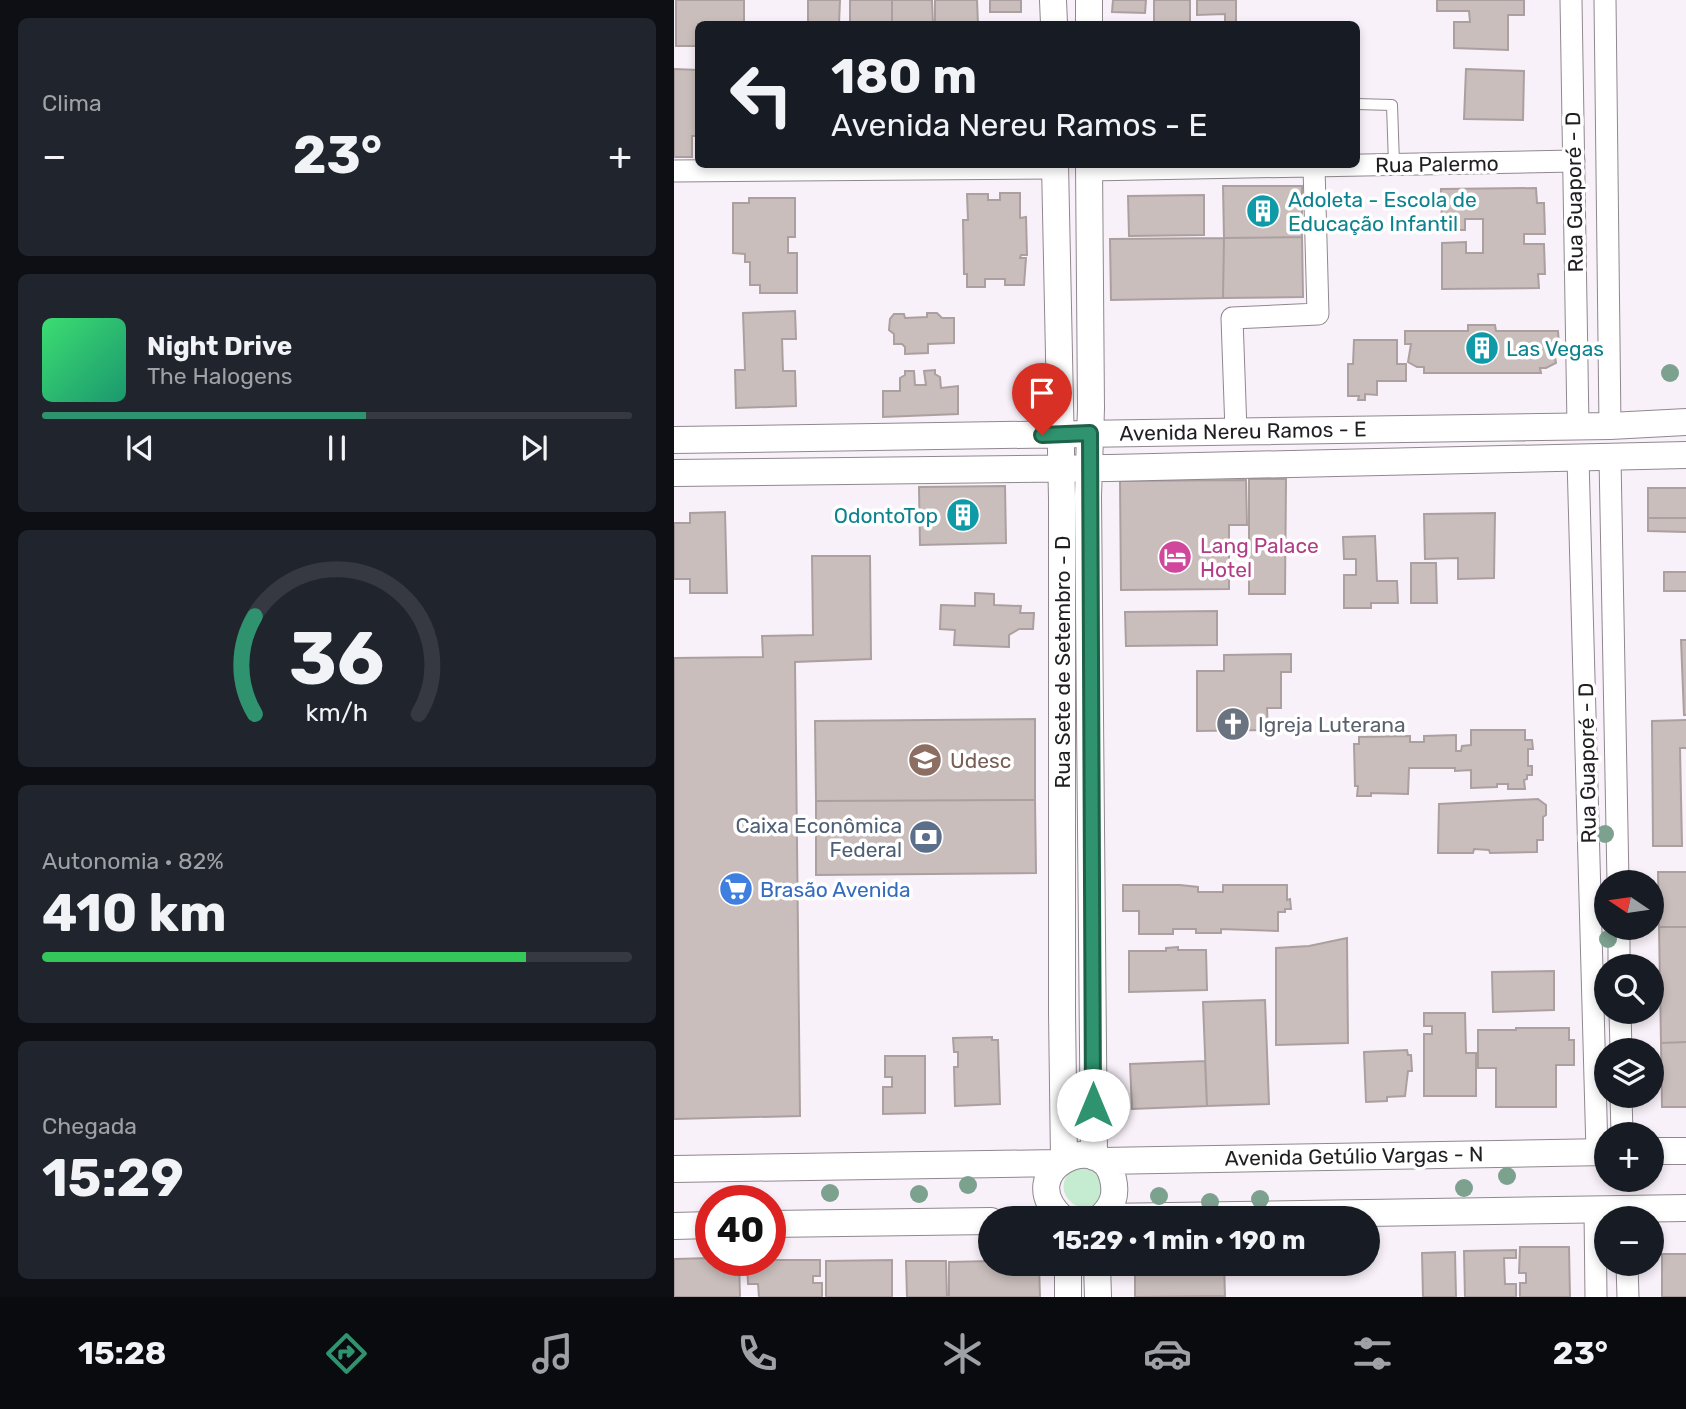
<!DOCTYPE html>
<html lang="pt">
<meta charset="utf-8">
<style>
:root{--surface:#171b24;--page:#20242c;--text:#f1f3f6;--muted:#9ea1a6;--line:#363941;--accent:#2e936e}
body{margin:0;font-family:Rubik,sans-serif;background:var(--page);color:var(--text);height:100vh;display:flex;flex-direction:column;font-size:26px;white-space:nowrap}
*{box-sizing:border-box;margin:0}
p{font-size:23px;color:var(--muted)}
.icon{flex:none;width:38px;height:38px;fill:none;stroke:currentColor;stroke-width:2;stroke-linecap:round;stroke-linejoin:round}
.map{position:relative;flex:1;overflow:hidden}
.drawer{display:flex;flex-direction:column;gap:18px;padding:18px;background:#0d0f14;width:674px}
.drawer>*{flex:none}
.guide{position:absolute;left:21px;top:21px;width:665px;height:147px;border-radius:10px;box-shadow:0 4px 10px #0003;background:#171b24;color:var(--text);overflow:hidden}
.needle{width:46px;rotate:283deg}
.buttons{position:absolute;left:920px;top:870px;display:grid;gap:14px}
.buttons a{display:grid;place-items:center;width:70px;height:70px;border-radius:50%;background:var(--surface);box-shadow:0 4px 10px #0003;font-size:35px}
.speed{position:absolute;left:21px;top:1185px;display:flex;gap:14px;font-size:35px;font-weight:700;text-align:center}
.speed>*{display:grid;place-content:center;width:91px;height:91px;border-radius:50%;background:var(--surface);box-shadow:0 4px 10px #0003;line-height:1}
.speed .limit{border:10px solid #d22;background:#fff;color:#111}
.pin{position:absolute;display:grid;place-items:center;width:60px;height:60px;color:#fff;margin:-72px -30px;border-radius:50% 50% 50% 0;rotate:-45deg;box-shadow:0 0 7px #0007}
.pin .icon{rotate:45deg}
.me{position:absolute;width:77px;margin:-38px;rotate:0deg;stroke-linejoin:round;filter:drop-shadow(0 0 5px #0008)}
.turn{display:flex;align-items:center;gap:24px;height:147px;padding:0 21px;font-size:32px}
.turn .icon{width:91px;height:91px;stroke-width:2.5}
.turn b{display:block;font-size:49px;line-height:60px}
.big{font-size:52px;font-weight:700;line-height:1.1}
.drawer .widget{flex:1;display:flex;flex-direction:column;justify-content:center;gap:10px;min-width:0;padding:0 24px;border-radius:10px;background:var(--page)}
.drawer .dial{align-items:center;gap:0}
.dial svg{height:182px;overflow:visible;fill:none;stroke:var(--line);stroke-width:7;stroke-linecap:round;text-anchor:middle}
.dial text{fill:var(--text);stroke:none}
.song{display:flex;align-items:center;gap:21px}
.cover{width:84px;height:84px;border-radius:10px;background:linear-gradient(135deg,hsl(140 70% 55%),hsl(160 70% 35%))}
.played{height:7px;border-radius:4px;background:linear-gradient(90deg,var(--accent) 55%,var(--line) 55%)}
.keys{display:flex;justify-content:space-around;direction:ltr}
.heat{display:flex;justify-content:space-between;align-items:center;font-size:38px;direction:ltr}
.charge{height:10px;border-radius:5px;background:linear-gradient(90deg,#34c759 82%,var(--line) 0)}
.trip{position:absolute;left:304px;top:1206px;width:402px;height:70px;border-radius:35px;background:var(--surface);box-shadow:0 4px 10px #0003;font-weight:700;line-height:70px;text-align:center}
.tabs{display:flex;height:112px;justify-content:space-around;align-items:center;background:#090b0e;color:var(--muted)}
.tabs .icon{width:49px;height:49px}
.tabs .selected{color:var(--accent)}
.tabs b{font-size:32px;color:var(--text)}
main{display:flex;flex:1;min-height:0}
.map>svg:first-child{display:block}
</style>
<main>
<section class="drawer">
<div class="widget"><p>Clima</p>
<div class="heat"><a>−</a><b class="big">23°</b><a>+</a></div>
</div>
<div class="widget">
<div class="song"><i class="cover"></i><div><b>Night Drive</b><p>The Halogens</p></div></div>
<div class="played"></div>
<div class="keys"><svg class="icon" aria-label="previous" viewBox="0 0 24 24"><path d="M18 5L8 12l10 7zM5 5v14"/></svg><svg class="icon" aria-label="pause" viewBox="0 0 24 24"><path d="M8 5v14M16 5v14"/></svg><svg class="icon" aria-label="next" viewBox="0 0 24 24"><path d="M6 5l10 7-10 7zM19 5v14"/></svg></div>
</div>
<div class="widget dial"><svg viewBox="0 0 100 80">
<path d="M14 69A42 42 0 1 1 86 69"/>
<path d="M14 69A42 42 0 0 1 14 26" stroke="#2e936e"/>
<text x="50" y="56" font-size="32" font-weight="700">36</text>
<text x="50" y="72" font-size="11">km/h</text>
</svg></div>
<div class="widget"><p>Autonomia · 82%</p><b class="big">410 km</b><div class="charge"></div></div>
<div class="widget"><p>Chegada</p><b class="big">15:29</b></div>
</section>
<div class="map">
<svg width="1013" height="1297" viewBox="0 0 1013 1297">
<rect width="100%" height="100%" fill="#f9f1f9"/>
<path fill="#c5ebd1" d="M400,1168H420L431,1185C429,1190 427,1197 424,1201C410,1222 371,1191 400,1168Z"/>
<path fill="#c9bebc" stroke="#aba09f" stroke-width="2" d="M2,0H70V24H24V46H2Z
M134,0H166L165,24H134Z
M176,0H218V24H176Z
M218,0H258L259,24H218Z
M261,0H303L304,24H261Z
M316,0H347V12H316Z
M439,0H472L471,13L438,12Z
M480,0H516V24H480Z
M523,0H562V24H551V14L523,15Z
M763,0H850V15H834V50L780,48V22H796L795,11H763Z
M0,69L24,70V136H18V157H0Z
M792,69L850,71L849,120L790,119Z
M549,186H628V237L550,238Z
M862,188L863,203H870L871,234H850V244H870L871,274H864L865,288L768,289V243L792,242V253H809V219H791V230H768L767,189Z
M326,193H346V218L352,217L353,255H347L346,258H352L350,285H331V279H311V287H293V274H290L289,220H294L293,194H314V200H326Z
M530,195V235L455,236L454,196Z
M75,198H121V237H114V253H123V293H86V285H76V262H71V254L59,253V203H75Z
M628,237L629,297L549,298L550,238Z
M550,238L549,298L437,300L436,239Z
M121,311L122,339H108L109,371H121L122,406L62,408L61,370H71L69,313Z
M253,313H263L268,318H280V343L254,344V353L231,354V347L228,344H220V334L215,330L216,319L220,314H230L231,318L253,317Z
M794,325H821L822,331H884L885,345L879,346L882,363L872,368H866L867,373H750V367H743L734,362L737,344H731V331H794Z
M680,340H723V364H732V381H703V395L691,394V400H684L685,396H674V364H679Z
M261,370V374L266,377L267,388L284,386V414L209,417V391H226V378L231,375V371H240L241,385H252L250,371Z
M575,479H612L611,594H575Z
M572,480L573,525H555V589L447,590L446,481Z
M331,486L332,543L246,545L245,487Z
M974,488H1013V518H974Z
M51,512L53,593H16V579H0V523H16V513Z
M821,513L820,578L784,579V558L751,559L750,514Z
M974,518H1013V532L974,531Z
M701,536L703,581H723L724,603H697V608H670V575H682V559H670L669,537Z
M138,556H196L197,659L121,662L126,1116L0,1119V658L89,657L88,636L139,635Z
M737,563H762L763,603H737Z
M990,572H1013V591H990Z
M301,593L320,594V605L347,606L346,613H360L359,629H345L335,635V647L280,645L281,630L266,629L267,605L301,606Z
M543,611V645L452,646L451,612Z
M1007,640H1013V715H1010Z
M617,654V672H607V708H593L594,730L523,731V671H550V655Z
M361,719V800L142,801L141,721Z
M1013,720V748H1006L1008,846H979L978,721Z
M797,730H851V740H858L859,749H854V766H858V775H853V779L850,780L851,789H834V784H823V787L797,788V770L781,771V768H735L734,794L697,793V796H683L684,786H681L680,744H685V737L736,736V742H750V736L782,735V751H787L788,746L797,745Z
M864,799L872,805V815L869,817V840H863V852L816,853L815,850L800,849L799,853H764L765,804Z
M361,800L362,873L142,875V801Z
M984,872H1013V927H985Z
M449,885H506L524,887V892H549V885H613V900L616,899L617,909H611V912H604V931L547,929V933H522V929H499V934H465V911H449Z
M985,927H1013V1042L987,1043Z
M673,938L674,1043L602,1045V948L635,946Z
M504,947V950H532L533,990L455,992V951H492V948Z
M880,971V1010L819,1012L818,972Z
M591,1000L595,1104L533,1106L529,1002Z
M750,1013H791L792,1053H802V1096H750V1034H758V1026H750Z
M842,1028H895V1040H900V1065H882V1107H822V1068H804V1030H842Z
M318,1037V1040H324L326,1104L281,1106L280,1067H284V1052H280L279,1038Z
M1013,1042V1107H988L987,1043Z
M733,1050L734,1055H737L738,1071H734L731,1096L713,1097V1101L692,1102L690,1052Z
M211,1056H251V1113L209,1114V1087H218V1077H211Z
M531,1061L533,1106L458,1109L456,1064Z
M846,1247H895L896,1297H846V1283H852V1273H845Z
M842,1250V1258H830L831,1284H842V1297H791L790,1251Z
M781,1252L782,1297H749L748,1253Z
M988,1254H1013V1297H988Z
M37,1258L65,1260L66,1297H0V1259Z
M73,1260H146V1276H139V1283H148V1297H85L84,1284H74Z
M218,1260V1297H152V1261Z
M232,1261H272L273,1297H233Z
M317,1261V1264H365L366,1297H275V1262Z
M461,1264H550L551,1296L461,1297Z"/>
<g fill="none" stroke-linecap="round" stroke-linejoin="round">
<g stroke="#8f888e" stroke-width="12">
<path id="service" d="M682,104L718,105L720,164"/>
</g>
<g stroke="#8f888e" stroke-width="23">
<path id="minor" d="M897,0L904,426
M931,0L936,426
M415,170L900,161
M0,171L381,168
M562,431L558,318L644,314L640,167
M936,458L944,882
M904,459L923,1152
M945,928V966
M946,1012L947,1050
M947,1096L948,1134
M921,1210L922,1297
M953,1264L954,1297"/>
</g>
<g stroke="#8f888e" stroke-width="28">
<path id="tertiary" d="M379,0L380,24
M415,0V24
M381,164L388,499V1013L390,1159
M415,164L417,408L414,496L420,1157
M0,440L936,426L1013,422
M0,473L436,468L1013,455
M978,1151H1013
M428,1161L933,1152
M0,1169L384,1163
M428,1217L1013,1208
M388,1218C336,1170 428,1126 439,1179C443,1196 438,1207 426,1218
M96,1224L317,1221
M0,1226L37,1225
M394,1264V1297
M423,1264L424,1297"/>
</g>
<use href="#service" stroke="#fff" stroke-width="10"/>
<use href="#minor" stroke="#fff" stroke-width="21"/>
<use href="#tertiary" stroke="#fff" stroke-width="26"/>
</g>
<g fill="#7da18f">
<circle cx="996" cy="373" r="9"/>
<circle cx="931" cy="834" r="9"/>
<circle cx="934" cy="939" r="9"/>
<circle cx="833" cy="1176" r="9"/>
<circle cx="294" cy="1185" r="9"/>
<circle cx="790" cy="1188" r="9"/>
<circle cx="156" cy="1193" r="9"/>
<circle cx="245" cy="1194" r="9"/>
<circle cx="485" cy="1196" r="9"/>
<circle cx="586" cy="1199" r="9"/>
<circle cx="536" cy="1202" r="9"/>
</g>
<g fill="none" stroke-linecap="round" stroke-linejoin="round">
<g stroke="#1e6048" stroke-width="18">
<path id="route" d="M368,435L416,433L419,1105"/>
</g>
<use href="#route" stroke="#2e936e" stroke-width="12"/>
</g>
<defs>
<g id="building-disc" transform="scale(1.75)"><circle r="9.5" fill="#0f9aa8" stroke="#fff"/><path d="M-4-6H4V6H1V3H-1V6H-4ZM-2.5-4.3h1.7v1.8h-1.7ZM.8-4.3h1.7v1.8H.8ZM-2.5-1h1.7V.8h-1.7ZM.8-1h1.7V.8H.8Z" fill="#fff"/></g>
<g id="hotel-disc" transform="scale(1.75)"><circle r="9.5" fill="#d1479c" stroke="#fff"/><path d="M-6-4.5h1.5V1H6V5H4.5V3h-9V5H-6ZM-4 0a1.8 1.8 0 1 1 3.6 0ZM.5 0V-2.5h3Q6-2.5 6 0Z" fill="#fff"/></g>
<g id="church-disc" transform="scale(1.75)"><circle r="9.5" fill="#6b7280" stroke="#fff"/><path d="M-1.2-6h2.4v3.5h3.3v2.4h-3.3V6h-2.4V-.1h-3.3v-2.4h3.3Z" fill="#fff"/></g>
<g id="university-disc" transform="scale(1.75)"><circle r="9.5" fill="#8d6e63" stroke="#fff"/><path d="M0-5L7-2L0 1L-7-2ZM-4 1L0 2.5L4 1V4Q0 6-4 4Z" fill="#fff"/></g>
<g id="bank-disc" transform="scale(1.75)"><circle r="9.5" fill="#5c6f8a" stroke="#fff"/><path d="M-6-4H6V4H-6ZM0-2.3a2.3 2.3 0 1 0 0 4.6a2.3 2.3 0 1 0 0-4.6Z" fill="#fff"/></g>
<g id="supermarket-disc" transform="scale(1.75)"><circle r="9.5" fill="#3f7fe0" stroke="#fff"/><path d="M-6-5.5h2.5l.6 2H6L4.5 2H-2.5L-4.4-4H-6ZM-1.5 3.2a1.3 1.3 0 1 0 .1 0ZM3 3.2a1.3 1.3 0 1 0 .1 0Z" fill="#fff"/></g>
</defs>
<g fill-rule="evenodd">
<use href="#building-disc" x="589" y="211"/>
<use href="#building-disc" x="808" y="348"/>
<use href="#building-disc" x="289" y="515"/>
<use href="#hotel-disc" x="501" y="557"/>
<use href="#church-disc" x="559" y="724"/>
<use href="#university-disc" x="251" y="760"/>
<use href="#bank-disc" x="252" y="837"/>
<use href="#supermarket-disc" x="62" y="889"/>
</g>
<g text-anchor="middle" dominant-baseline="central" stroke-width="7" stroke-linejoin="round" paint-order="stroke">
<g font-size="21" fill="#211e21" stroke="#fff">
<text transform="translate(763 164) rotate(-1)">Rua Palermo</text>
<text transform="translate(900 192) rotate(-91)">Rua Guaporé - D</text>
<text transform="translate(569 431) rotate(-1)">Avenida Nereu Ramos - E</text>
<text transform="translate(388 662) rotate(-90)">Rua Sete de Setembro - D</text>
<text transform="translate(913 763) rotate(-91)">Rua Guaporé - D</text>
<text transform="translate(680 1156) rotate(-1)">Avenida Getúlio Vargas - N</text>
</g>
<g font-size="21" fill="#0d838f" stroke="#fff" text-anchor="start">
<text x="614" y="199">Adoleta - Escola de<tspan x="614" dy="24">Educação Infantil</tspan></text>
<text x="832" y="348">Las Vegas</text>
<text x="264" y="515" text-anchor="end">OdontoTop</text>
</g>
<g font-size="21" fill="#b23c85" stroke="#fff" text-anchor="start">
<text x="526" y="545">Lang Palace<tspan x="526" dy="24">Hotel</tspan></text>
</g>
<g font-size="21" fill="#5b616d" stroke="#fff" text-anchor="start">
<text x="584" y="724">Igreja Luterana</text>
</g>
<g font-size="21" fill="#785e54" stroke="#fff" text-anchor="start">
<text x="276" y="760">Udesc</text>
</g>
<g font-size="21" fill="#4e5e75" stroke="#fff" text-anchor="end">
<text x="228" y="825">Caixa Econômica<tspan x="228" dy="24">Federal</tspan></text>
</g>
<g font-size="21" fill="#366cbe" stroke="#fff" text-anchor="start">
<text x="86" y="889">Brasão Avenida</text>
</g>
</g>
</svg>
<div class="buttons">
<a><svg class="needle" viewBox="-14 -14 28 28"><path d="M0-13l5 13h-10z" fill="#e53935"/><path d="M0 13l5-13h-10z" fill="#9ea1a6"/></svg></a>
<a><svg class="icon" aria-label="search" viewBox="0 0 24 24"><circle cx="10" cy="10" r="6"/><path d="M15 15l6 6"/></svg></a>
<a><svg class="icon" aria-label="layers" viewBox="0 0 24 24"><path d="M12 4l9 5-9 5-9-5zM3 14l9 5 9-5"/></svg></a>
<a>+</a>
<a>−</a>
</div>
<div class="speed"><div class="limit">40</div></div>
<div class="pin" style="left:368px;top:435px;background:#d93025"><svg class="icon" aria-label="arrive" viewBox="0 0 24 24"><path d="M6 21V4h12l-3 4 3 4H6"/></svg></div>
<svg class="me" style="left:419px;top:1105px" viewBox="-20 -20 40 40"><circle r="19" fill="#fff"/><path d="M0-13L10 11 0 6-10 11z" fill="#2e936e"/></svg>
<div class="trip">15:29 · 1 min · 190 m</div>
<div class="guide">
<div class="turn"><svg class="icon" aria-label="left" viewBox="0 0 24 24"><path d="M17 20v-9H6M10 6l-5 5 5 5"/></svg><div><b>180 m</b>Avenida Nereu Ramos - E</div></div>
</div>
</div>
</main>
<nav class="tabs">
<b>15:28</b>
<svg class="icon selected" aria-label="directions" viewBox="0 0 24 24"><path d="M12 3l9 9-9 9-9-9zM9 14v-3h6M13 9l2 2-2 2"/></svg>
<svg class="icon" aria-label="music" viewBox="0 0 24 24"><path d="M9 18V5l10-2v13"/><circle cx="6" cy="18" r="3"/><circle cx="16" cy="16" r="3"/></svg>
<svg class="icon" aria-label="phone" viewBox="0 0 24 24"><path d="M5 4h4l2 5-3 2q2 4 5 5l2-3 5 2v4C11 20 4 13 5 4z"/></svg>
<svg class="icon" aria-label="climate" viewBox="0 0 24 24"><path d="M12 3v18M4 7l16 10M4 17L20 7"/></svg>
<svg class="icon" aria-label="car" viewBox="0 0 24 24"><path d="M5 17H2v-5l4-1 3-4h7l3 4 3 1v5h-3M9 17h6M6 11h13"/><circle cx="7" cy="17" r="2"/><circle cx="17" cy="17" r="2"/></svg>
<svg class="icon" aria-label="filters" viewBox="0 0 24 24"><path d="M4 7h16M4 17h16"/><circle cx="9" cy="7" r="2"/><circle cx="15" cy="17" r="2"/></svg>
<b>23°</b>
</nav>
